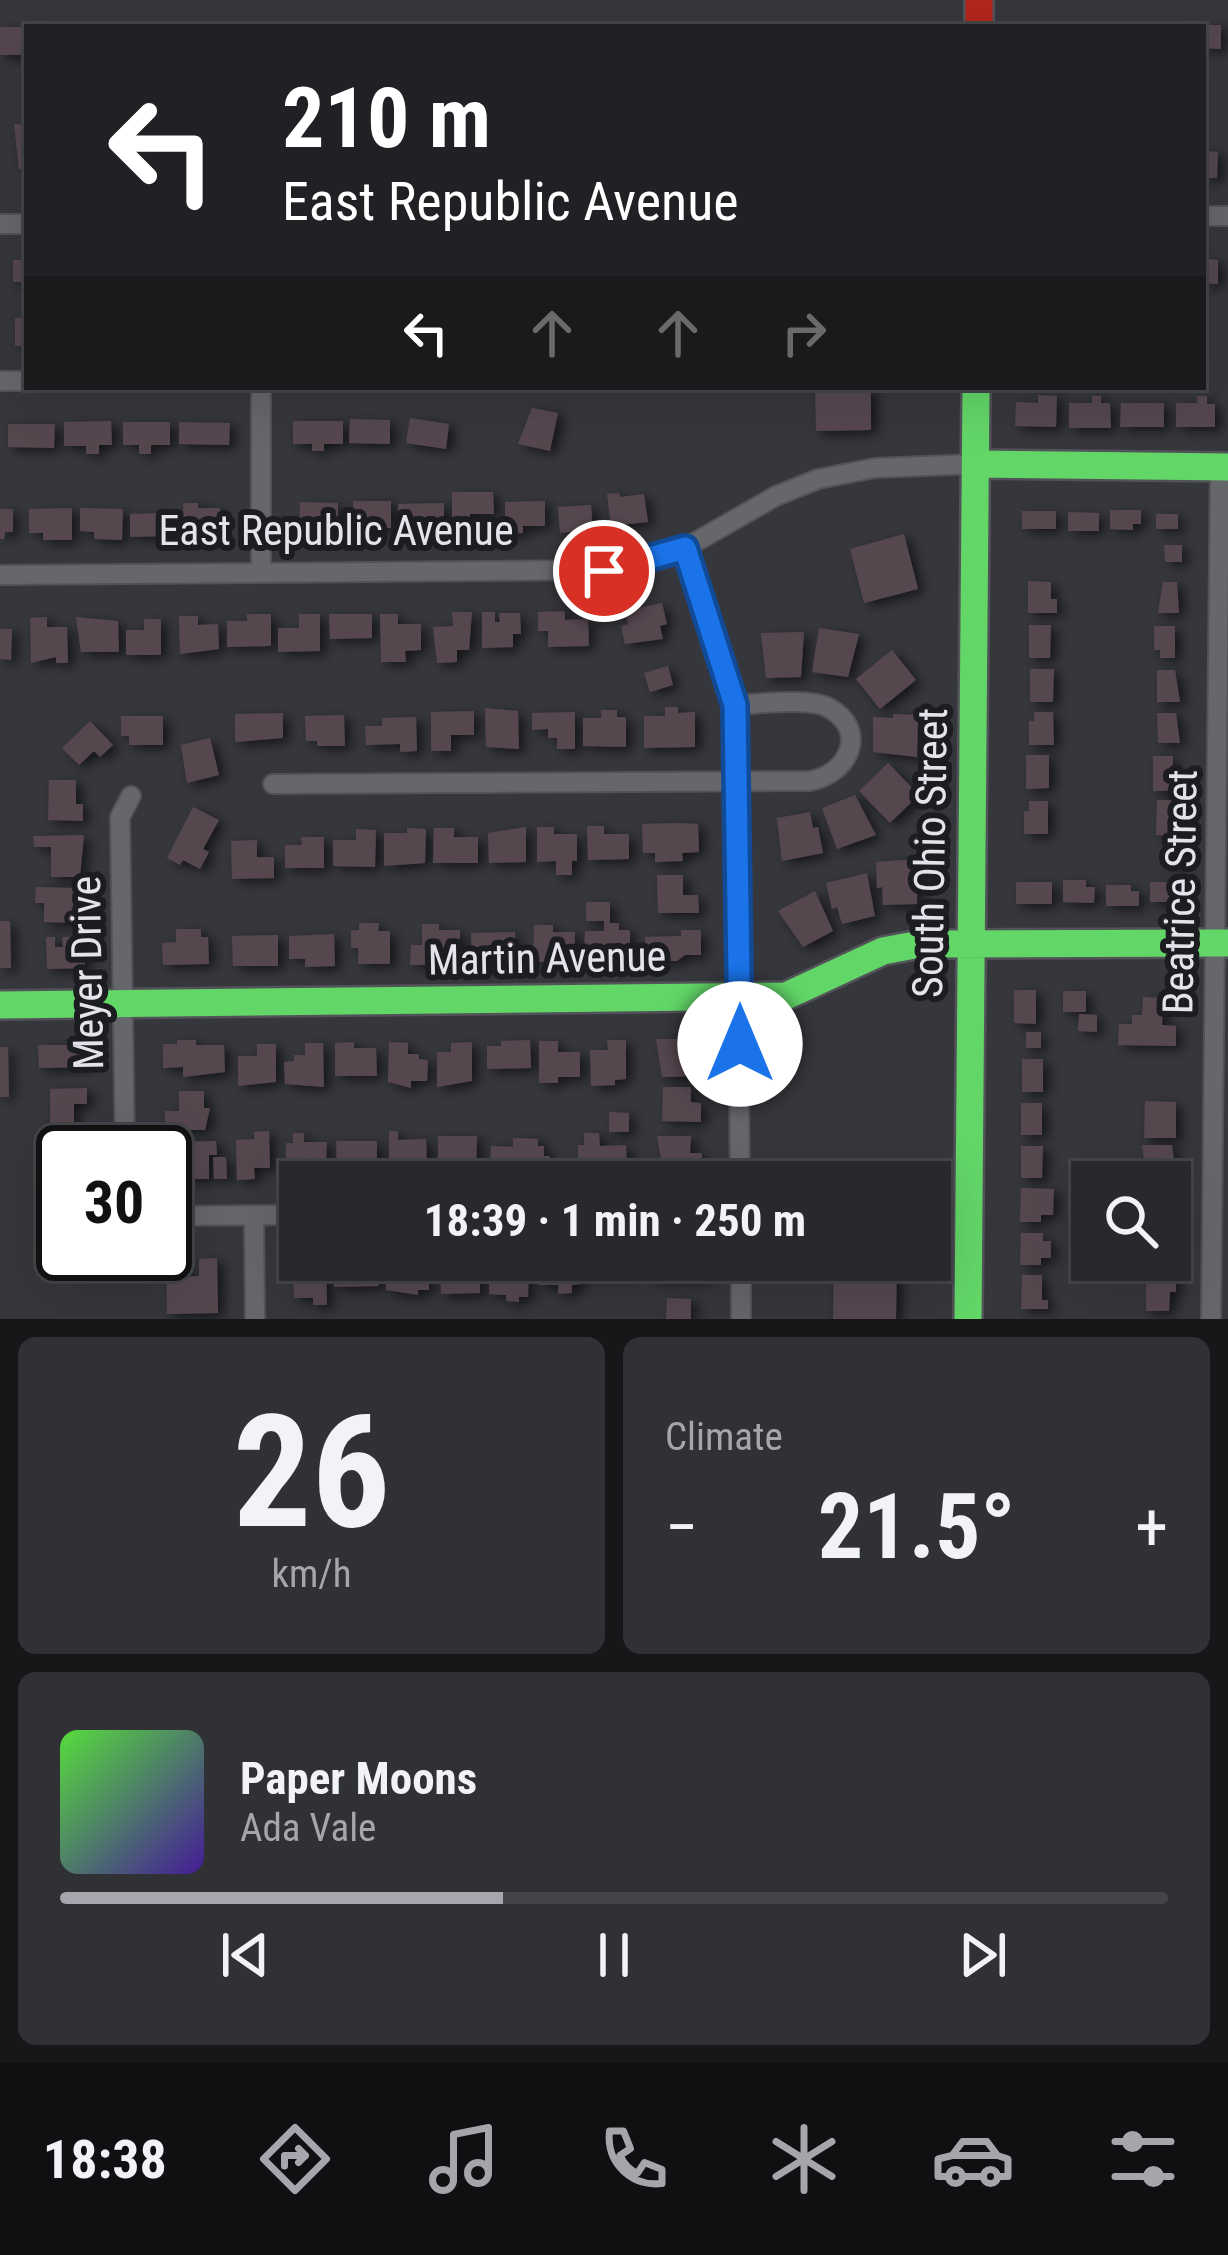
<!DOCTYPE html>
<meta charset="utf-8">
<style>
:root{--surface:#28292d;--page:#303135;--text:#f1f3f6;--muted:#a5a6aa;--line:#444549;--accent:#a6a7ae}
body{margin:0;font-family:"Roboto Condensed",sans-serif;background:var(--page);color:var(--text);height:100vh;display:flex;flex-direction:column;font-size:45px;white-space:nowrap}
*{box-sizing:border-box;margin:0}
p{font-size:39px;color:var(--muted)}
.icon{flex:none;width:66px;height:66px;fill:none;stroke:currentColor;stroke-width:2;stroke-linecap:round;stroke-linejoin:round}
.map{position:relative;height:1319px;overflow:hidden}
.drawer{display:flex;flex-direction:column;gap:18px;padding:18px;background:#161719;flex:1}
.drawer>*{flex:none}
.guide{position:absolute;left:24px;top:24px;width:1182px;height:366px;border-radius:0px;box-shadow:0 12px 48px #0002,0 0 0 3px var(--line);background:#202124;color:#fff;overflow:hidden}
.fabs{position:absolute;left:1071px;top:1161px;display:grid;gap:24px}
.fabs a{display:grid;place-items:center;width:120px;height:120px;border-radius:0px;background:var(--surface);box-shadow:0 12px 48px #0002,0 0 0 3px var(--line);font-size:60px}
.speed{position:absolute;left:36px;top:1125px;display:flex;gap:24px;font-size:60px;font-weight:700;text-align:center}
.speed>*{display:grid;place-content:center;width:156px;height:156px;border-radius:50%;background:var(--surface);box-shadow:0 12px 48px #0002,0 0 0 3px var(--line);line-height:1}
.speed .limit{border:6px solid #111;border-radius:18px;background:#fff;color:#111}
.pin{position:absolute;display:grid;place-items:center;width:102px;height:102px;color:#fff;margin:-51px;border:6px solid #fff;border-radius:50%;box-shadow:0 3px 12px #0007}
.me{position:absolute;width:132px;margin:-66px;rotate:0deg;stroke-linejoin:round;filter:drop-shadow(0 0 9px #0008)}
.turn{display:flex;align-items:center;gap:42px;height:252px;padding:0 60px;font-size:54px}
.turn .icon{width:156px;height:156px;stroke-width:2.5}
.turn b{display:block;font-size:84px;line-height:102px}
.lanes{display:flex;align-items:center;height:114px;padding:0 60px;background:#0003;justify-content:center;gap:60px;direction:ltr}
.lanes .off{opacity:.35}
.big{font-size:90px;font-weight:700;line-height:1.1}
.drawer .tile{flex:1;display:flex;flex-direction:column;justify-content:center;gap:18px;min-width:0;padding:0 42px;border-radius:18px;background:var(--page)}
.drawer .dial{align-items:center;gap:0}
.dial b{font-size:156px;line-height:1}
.song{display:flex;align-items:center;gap:36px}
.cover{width:144px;height:144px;border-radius:18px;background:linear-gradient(135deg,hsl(110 70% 55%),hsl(260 70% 35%))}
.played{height:12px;border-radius:6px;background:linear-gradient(90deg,var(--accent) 40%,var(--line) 40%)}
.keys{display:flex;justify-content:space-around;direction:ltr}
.heat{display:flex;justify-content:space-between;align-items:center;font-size:66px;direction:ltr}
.drawer .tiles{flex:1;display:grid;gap:18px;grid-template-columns:1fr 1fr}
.tile:last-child{grid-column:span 2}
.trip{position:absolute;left:279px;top:1161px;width:672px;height:120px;border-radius:0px;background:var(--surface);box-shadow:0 12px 48px #0002,0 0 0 3px var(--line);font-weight:700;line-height:120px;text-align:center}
.tab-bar{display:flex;height:192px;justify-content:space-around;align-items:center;background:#101012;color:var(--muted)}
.tab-bar .icon{width:84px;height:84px}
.tab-bar .current{color:var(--accent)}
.tab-bar b{font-size:54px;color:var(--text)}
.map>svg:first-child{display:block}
</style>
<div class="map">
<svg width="1228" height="1319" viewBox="0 0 1228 1319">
<defs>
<filter id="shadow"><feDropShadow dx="6" dy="4" stdDeviation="6" flood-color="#0009"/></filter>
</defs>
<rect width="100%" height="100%" fill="#36373c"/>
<path fill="#56474f" filter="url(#shadow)" d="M1203,25H1221V49L1203,48Z
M0,27H23V55H0Z
M14,124L27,125V169H19Z
M1203,151L1218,152L1217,178H1203Z
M1203,259L1218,260V284L1203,283Z
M13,260H27V282H13Z
M15,318H27V346H15Z
M815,387H871V430L816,431Z
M1038,395L1057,396L1056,427L1015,426L1016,402L1038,403Z
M1092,396H1101V403H1110L1111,428H1069V403H1092Z
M1197,396H1207V404H1215V427H1176V403H1197Z
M1121,403H1164V427H1120Z
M532,408L558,413L550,451L518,444Z
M410,418L449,424L446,449L406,443Z
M350,419L390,420V444L349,443Z
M111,421L112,445H99V454H86V446H64V422Z
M293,421H343V444H324V451H312V444H293Z
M123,422H170V445H151V454H139V445H123Z
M179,422L230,423L229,445L179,444Z
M8,424H55L54,448L8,447Z
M452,492H493L494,514H470V535H452Z
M619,493L620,497L644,494L648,522L611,526L607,494Z
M353,501H391V528H368V536H347L348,512H353Z
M545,501V526H523V533L505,534V502Z
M300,502L338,503V530L316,529V536H299Z
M183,503H198V508H220L221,537H184Z
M444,503V536H413V529H399L398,504Z
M591,505L593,530L560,533L558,507Z
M72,508V540H43V533H29V509Z
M80,508L123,509L122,540L94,539V532L80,531Z
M0,509H13V532H5L4,539H0Z
M1110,510H1141V524H1133V530L1110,529Z
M1022,511H1056V529H1022Z
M1068,512L1099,513V531H1068Z
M166,513V536L130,537V514Z
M1156,514H1178V529H1156Z
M904,534L918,589L864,603L850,549Z
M1164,545H1182V562H1165Z
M1028,581L1051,582V599H1057V613H1028Z
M1163,582H1177L1179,613H1158Z
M662,603L667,624L660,626L663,639L625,644L621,626L628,624L624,611Z
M565,611V620L588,619L589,646L548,647V631H538V612Z
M452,612H472L469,650H457V662L437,663L433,627L453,626Z
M482,612H495V622H500L499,613H520L521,634H513V647L482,648Z
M247,614H271V646L227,647V621H247Z
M299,614H320V651L278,652V628H299Z
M329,614H372V638L330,639Z
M380,614H398V624H421V650L405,651L406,662H381Z
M179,616H198V625L218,624L219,649L180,654Z
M47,617V627H67L68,663H56V657L31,663L30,618Z
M76,617L118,621L119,652H81Z
M144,619H161V655H126V630H144Z
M1029,625H1051L1050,658H1029Z
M1154,626H1175V658H1160V650H1154Z
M819,628L859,634L848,677L812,672Z
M0,629H12L11,660L0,659Z
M804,632L801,677L766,678L761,633Z
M892,650L916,680L880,709L856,679Z
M668,666L673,685L650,692L644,673Z
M1030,669H1054L1053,702H1030Z
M1157,670H1175L1180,702H1157Z
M665,707H678V713L695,712V747L644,748V716H665Z
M485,708L518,711L519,749L486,747Z
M601,710H617V717H626V747L583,746V718H601Z
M474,711V735H451V751H431V712Z
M575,712V749H557V738H548V729L532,730V713Z
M1034,712H1053L1054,745H1029V721H1034Z
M283,713V738L235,742V714Z
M1157,713H1176L1180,743H1158Z
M893,714L918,715L917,757L873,752V717L893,718Z
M344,715L345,746H317V741H306L305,716Z
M121,716H163V745H129V736H121Z
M416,717L417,751L400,752V744L366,745L365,726H382V718Z
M90,721L113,745L100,757L94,751L79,765L62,748Z
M210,738L219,775L187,783L181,745Z
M1026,755H1049V788L1026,789Z
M1153,756H1173L1172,791H1153Z
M888,763L919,795L890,823L859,791Z
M49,780H76V804H83V821L48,820Z
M855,795L876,835L837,849L822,808Z
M1157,800H1176L1175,836L1156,835Z
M1029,801H1048V834H1024V811H1029Z
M193,807L219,820L203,849L209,852L200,869L183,860L180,865L167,858Z
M810,812L813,828L818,827L823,853L782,861L777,818Z
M676,823L698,824L699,852L682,853L683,861L655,862V853H643L642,824Z
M587,826H604V834H629V859L588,860Z
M526,827V862L489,863L488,833Z
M537,827H554V834H577V861H572V875H556V861L537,862Z
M407,828L426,829L425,863L384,866V833H407Z
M434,828H454V837H478V863H433Z
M356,829L376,830L375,867L333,866V840H356Z
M84,835L80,877H51V847H34L33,836Z
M301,837H324V868H285V845H302Z
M257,840V857H274V878L232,879L231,841Z
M1161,848H1185L1184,865H1161Z
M918,859L917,904L883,905L882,887L877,888L876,862Z
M867,873L875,916L842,924L837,907L832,909L826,883Z
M657,875H683V895H698L699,913H658Z
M1063,880H1086V887H1095L1094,903L1063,902Z
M1016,882H1052V904H1016Z
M1150,882H1178V902H1150Z
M1106,885H1131V891H1139V906H1106Z
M36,887L73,888V902H84V923L44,922V903H35Z
M815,891L833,931L803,947L778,911Z
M586,902H610V923H619V930H630V962H601V955H584L585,931H604V921H586Z
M0,921H10L11,968H0Z
M359,923H379L378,931H390V964H358V948H351V930H359Z
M422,924H439V930H460V959H438V965H410L411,945H422Z
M534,925H553V932H575L574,962H533Z
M176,929H201V937H208L209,964L163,965L162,943L176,942Z
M681,930H701V955H685L677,961H645V937L681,936Z
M515,932L516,963L472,959L471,933Z
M334,934L335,966L305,967V959H289V936Z
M278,935V966H233L232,936Z
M85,936V968L47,969L46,937H55V947H63L62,937Z
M1014,990H1036V1024L1014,1023Z
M1063,991H1086V1012H1063Z
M1143,997L1163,998L1162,1025L1176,1026V1046L1118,1045L1119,1024H1132V1015H1142Z
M1079,1014L1097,1015V1032L1078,1031Z
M1026,1032H1041V1048H1026Z
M656,1039H690L695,1057L701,1056V1076L662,1077Z
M177,1040H196V1045H224L225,1072L183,1077V1067L163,1068V1044H177Z
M530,1040L531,1068L487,1069V1046H501V1041Z
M607,1040H626V1079L615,1080V1085L591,1086L590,1050H608Z
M539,1041H558V1052H580V1077H558V1083H539Z
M354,1042V1048H376L377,1076H335V1043Z
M389,1042L408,1043V1054H419V1059L428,1060L427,1081H411V1088L388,1082Z
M472,1042V1081L437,1087V1052H451V1043Z
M305,1043H323L324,1087L285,1084L284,1062L294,1061V1055H305Z
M257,1044H276V1082L238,1086V1056H257Z
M38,1045H86V1067L39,1068Z
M0,1047H8L9,1097H0Z
M1022,1059H1043V1092H1022Z
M663,1087H691V1102L701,1103V1122L662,1121Z
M87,1088V1104H74V1127H50V1089Z
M179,1091H204V1108H210L205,1130H165V1111H179Z
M1145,1101L1176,1102V1138H1144Z
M1021,1103H1042V1135H1021Z
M609,1112L629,1113V1132H609Z
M269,1131L270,1168H254L255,1179L237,1180L236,1140L254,1139V1132Z
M389,1131H398V1140L426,1139L427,1165H406V1177H389Z
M293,1133H304V1142H327L326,1166H312L311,1178L286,1177V1143H293Z
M584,1133H599L600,1146L626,1145L627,1175H578V1145H584Z
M438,1136H477L476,1177H459V1162H438Z
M657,1136H691L690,1153H702V1172L663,1171Z
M513,1138L538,1139V1146H544V1156H550V1175L490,1174L491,1146L513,1147Z
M216,1141L217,1155H209V1179H165V1158H174V1142Z
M336,1141H377V1178L352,1179L351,1165H337Z
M1142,1145H1172L1177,1181H1147Z
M1021,1146H1043L1042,1178H1021Z
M213,1157H226L227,1179H214Z
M1021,1188L1054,1189L1053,1215H1041V1222H1020Z
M50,1195H63V1233H40V1202H50Z
M1170,1231H1175V1268H1146V1260H1170Z
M1021,1233H1043V1241H1051V1258H1041V1265H1020Z
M293,1256L316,1260V1267L326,1266L327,1305H313V1298H294Z
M186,1257V1277L199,1276V1259L217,1258L218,1313L167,1314L166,1258Z
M351,1260H379V1286L334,1287V1263Z
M386,1260H429V1290H418V1295L386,1290Z
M440,1260H460V1267H480V1293L441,1294Z
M510,1260H529L528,1297H519V1302L506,1301V1295L489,1294L490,1267H510Z
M539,1260H582V1284L572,1285V1293L558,1294V1285H539Z
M590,1260H627V1276L590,1275Z
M651,1260H704V1279H651Z
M834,1260H897L896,1319H833Z
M1146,1274H1176V1292H1170L1169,1311H1146Z
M1022,1275H1042V1300H1048V1309H1021Z
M667,1298L691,1299V1319H666Z"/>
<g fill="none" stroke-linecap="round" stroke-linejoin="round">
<g stroke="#525358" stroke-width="22">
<path id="street" d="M1203,216H1228
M0,224H27
M0,381H27
M261,387V573
M685,548L735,705L740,1182
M0,575L604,570L685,548L776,496L818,479L875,468L976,464
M273,784L810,781C849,774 869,730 829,708C811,697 757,704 735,705
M125,1152L120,817L131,796
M165,1216L300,1215
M254,1216L255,1319
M741,1260V1319
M1211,1319L1220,467"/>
</g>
<g stroke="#525358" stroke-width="32">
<path id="fast" d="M976,464L1228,467
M0,1005L786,996L883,951L920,944L1228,943
M968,1319L976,387"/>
</g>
<g stroke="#525358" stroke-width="32">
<path id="jam" d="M979,0V27"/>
</g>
<use href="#street" stroke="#66676b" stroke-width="18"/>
<use href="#fast" stroke="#63d668" stroke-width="27"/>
<use href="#jam" stroke="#b3261e" stroke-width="27"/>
</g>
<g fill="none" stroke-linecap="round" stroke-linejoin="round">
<g stroke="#114b97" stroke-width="30">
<path id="route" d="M604,571L685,548L735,705L740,1044"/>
</g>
<use href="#route" stroke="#1a73e8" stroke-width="21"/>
</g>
<g text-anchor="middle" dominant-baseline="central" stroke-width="12" stroke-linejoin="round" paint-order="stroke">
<g font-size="42" fill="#e3e4eb" stroke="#1c1d21">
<text x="336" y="530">East Republic Avenue</text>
<text transform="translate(930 853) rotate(-89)">South Ohio Street</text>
<text transform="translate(1180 892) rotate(-89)">Beatrice Street</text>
<text transform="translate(547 958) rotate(-1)">Martin Avenue</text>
<text transform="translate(87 973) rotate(-91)">Meyer Drive</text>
</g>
</g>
</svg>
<div class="fabs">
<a><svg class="icon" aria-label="search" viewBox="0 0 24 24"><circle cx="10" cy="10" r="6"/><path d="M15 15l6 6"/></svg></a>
</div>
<div class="speed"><div class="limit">30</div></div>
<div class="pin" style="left:604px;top:571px;background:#d93025"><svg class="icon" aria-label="arrive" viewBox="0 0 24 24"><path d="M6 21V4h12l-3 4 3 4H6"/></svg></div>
<svg class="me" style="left:740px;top:1044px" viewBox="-20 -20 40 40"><circle r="19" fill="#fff"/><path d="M0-13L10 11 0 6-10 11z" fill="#1a73e8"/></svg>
<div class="trip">18:39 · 1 min · 250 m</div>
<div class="guide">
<div class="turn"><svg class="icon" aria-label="left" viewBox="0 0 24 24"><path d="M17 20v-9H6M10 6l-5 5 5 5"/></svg><div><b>210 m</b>East Republic Avenue</div></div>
<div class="lanes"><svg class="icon" aria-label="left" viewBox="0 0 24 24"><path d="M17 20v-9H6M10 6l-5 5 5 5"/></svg><svg class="icon off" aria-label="ahead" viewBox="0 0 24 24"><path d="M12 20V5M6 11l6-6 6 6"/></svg><svg class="icon off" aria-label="ahead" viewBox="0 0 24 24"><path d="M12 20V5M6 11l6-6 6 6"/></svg><svg class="icon off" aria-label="right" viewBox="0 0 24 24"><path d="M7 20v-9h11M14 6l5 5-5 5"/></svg></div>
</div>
</div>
<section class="drawer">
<div class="tiles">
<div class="tile dial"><b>26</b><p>km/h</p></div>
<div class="tile"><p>Climate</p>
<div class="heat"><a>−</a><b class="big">21.5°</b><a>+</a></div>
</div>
<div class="tile">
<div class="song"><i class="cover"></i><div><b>Paper Moons</b><p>Ada Vale</p></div></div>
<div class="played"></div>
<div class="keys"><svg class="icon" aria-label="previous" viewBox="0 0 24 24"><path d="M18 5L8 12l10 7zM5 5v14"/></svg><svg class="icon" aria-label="pause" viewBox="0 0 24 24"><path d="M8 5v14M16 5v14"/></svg><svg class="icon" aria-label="next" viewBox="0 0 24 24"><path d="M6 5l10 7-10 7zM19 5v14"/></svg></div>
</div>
</div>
</section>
<nav class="tab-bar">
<b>18:38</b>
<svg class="icon current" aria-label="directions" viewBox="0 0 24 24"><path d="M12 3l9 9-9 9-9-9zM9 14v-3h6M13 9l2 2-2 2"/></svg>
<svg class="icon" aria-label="music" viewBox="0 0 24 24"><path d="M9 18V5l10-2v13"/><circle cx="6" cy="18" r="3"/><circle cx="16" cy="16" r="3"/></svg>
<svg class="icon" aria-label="phone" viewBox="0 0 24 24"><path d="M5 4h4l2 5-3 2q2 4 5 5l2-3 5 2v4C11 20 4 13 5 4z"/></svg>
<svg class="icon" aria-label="climate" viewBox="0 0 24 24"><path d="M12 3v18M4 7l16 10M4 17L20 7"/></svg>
<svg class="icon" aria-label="car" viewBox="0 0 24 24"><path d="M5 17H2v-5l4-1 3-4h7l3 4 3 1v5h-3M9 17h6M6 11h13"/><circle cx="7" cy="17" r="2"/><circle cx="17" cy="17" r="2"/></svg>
<svg class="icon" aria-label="filters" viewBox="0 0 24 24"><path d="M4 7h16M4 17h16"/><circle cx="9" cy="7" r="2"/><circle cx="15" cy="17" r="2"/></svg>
</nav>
